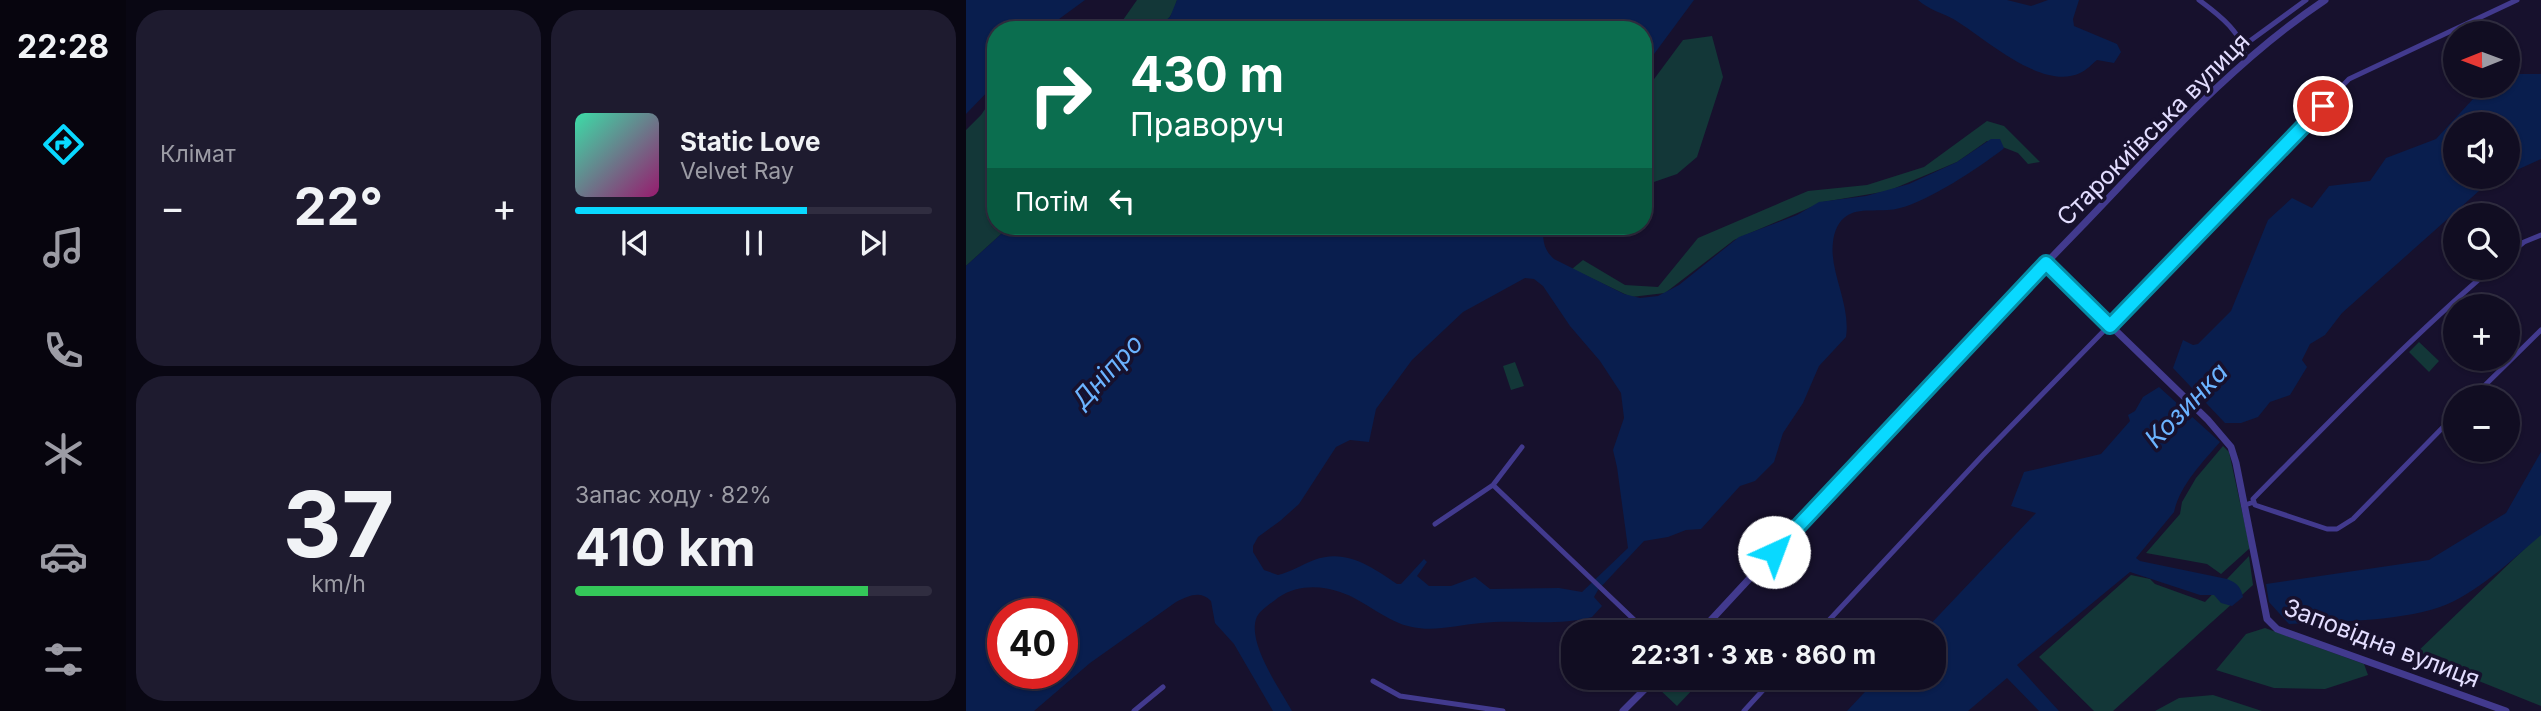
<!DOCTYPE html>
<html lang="uk">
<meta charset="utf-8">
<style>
:root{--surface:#110d22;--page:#1e1b2f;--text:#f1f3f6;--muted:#9c9ca5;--line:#302d40;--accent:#09d9ff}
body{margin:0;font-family:Inter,sans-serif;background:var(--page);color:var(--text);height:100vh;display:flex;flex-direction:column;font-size:26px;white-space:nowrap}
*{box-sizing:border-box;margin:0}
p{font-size:23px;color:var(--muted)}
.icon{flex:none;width:38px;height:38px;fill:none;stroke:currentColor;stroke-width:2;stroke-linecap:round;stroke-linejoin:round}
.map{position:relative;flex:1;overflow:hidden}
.drawer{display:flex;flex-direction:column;gap:10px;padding:10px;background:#090713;width:840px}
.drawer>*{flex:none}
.hud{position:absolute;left:21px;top:21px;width:665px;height:214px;border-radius:28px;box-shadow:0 2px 5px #0004,0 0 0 2px var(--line);background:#0b6e4f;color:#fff;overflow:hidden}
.needle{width:46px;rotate:269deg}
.buttons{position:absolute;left:1477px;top:21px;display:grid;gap:14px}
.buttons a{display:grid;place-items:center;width:77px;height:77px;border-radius:50%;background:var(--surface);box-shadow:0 2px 5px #0004,0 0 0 2px var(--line);font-size:35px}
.speed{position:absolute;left:21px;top:598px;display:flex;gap:14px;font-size:35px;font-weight:700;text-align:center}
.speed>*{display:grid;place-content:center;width:91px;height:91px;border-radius:50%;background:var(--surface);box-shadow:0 2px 5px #0004,0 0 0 2px var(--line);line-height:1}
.speed .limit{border:10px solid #d22;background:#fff;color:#111}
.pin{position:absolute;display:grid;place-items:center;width:60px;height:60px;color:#fff;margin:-30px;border:4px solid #fff;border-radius:50%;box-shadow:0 2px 7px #0007}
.me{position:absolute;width:77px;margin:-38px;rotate:43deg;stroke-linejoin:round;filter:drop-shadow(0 0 5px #0008)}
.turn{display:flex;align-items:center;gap:24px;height:147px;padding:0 28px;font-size:32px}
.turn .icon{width:91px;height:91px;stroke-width:2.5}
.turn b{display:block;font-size:49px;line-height:60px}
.then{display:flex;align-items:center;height:66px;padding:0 28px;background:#0003;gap:14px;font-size:26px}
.big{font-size:52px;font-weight:700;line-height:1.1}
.drawer .tile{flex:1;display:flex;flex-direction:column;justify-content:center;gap:10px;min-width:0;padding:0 24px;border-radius:28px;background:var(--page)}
.drawer .dial{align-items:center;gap:0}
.dial b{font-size:91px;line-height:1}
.song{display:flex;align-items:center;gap:21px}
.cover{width:84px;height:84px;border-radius:10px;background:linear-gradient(135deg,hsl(160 70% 55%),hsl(320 70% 35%))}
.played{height:7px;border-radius:4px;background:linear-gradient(90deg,var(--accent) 65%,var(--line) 65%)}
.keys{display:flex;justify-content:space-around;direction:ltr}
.heat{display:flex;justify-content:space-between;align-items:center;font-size:38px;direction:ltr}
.charge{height:10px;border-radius:5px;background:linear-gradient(90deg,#34c759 82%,var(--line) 0)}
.drawer .tiles{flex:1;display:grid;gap:10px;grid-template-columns:repeat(2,1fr)}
.trip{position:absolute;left:595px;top:620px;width:385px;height:70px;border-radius:28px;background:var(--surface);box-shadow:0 2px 5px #0004,0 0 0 2px var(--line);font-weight:700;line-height:70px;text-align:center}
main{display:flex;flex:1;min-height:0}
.menu{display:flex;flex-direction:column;width:126px;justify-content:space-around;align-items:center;background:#07050e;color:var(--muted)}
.menu .icon{width:49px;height:49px}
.menu .active{color:var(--accent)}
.menu b{font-size:32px;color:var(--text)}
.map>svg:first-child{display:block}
</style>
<main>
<nav class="menu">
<b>22:28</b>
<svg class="icon active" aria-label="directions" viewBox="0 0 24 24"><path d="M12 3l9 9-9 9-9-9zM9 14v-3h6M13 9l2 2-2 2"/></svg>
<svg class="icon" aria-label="music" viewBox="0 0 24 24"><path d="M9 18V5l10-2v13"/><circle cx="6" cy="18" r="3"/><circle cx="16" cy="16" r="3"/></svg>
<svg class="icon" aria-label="phone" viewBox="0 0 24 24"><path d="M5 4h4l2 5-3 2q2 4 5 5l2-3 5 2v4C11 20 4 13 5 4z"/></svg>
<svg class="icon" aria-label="climate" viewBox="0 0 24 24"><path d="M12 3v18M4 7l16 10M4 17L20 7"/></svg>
<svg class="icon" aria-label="car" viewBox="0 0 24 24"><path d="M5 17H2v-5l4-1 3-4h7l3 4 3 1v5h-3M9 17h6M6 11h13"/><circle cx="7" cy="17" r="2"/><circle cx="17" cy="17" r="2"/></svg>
<svg class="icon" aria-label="filters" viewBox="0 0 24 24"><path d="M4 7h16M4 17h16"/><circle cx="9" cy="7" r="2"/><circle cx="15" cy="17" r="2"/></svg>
</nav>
<section class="drawer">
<div class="tiles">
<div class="tile"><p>Клімат</p>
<div class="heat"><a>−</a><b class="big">22°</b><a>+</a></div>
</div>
<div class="tile">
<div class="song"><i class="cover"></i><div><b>Static Love</b><p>Velvet Ray</p></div></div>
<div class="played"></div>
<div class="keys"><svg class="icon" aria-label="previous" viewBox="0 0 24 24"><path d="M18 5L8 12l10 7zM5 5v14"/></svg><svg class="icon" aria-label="pause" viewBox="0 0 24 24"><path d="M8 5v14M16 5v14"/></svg><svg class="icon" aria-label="next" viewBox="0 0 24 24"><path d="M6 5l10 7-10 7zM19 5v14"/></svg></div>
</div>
<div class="tile dial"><b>37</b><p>km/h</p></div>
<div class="tile"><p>Запас ходу · 82%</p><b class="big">410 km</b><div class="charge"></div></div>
</div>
</section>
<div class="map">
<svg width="1575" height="711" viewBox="0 0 1575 711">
<rect width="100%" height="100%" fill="#17112d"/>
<path fill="#133738" d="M171,0H211C203,34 178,30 150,30Z
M746,36L757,77L731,157L711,174L685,183L681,161L677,166V94L717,40Z
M30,93V226H44L0,266V130L15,115Z
M1021,121L1038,126L1074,162L1062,164L1052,153L1021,141L991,162L922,191L857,202L768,240L699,293L665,297L606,269L617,260L659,285L692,287L732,238L842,191L901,185L958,167Z
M1453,342L1473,361L1463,372L1443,352Z
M549,362L558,386L545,390L537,366Z
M1257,446L1263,452L1284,548L1255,574L1241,564L1180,553L1214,514L1216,502L1230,478Z
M1575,533V706L1448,655Z
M1283,556L1287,585L1147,711H1128L1073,657L1165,575L1184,579L1189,584L1239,602Z
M1299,628L1398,664L1402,675L1359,689L1308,688L1250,670L1280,634Z
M703,677H719L729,687L711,706L692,688Z
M1247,695L1296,711H1189L1213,698Z"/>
<path fill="#091e4e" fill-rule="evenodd" d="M0,0H119L78,30H30V83L0,114Z
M211,0H728L677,69V30H186L204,17Z
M952,0H1041L1065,6L1082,0H1113L1107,19L1108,26L1151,44L1155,52L1148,63L1131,60C1126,64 1121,70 1114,73C1076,91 1020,39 989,20C977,13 963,10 952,0Z
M1542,74H1575V159L1542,174V124H1489V177H1535L1523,182L1376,313L1359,335L1344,344L1336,360L1341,367L1324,395L1304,402L1292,417L1275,423H1259L1207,368L1217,340L1227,345L1232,344L1265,311L1302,220L1326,198L1346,208L1363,186L1404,181L1420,158L1470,139L1519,86H1542Z
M1025,139H1034L1038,148L1036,150C1012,168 963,201 934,208C918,213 896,207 882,215C872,221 868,232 867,242C863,272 885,304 880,337L853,366L837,403L817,433L808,462L789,481L774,486L735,529L720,530L702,537L678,541L632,590L628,597L636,606L626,617C589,627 552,619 515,623C491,625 469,632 446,627C420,622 399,600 374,592C354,585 331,585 313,597C306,603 293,610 290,619C282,645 314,689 326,711H307L268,644L249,623L245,601C234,590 223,596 210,602L124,663L68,711H0V266L44,226H577C577,240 577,249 588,259L658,294L674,298L692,296L713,285L773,237L831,215L853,202L900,196L943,184L991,162ZM559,278L568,279L577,286L604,326L634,361L655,393L658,418L647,450L651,467L662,548L616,592L593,588L524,589L509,577L485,586H463L451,576L461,562L458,559L435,584H431C406,567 380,548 348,560C335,565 325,572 312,575L298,570L287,552V546L292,537L314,521L333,504L370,447L384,440L403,442L410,409L446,360L497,312ZM37,614H96V674H37Z
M1193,387L1254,442C1236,463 1214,485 1208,512L1170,558L1174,561L1261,579C1271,583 1275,587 1277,597L1266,606L1255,603L1248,595H1234L1164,572L1051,665L1093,711H1073L1041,678L1002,711H881L913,677H968V632H957L1070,513L1045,506L1058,472L1135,454L1164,421L1162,415L1169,411L1177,397Z
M1575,452V535C1547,559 1509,595 1474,607C1429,622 1370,621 1323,624L1303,602L1300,584L1463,560L1540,513Z"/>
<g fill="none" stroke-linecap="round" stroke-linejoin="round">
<path stroke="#091e4e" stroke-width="10" d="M1209,417L1239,385"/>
<path stroke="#423a8e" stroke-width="5" d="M1233,0C1252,14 1280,35 1279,60
M1277,46L1340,0
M1542,255L1558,242L1575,235
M1507,397L1575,330
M556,447L527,485L681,632
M1288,502L1289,505L1361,529H1371L1387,519L1489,415
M1279,505L1288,502L1287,499C1365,420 1442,340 1526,268
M469,524L527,485
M852,632L1017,455L1383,79L1551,0
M407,681L434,696L537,711
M168,711L197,687
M778,711L809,677"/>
<path stroke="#423a8e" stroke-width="7" d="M1080,263L1242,420L1265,447L1270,463L1301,619L1311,629L1540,711
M734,632C860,496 986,360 1115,227C1192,147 1266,62 1359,0
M657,711L691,677"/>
</g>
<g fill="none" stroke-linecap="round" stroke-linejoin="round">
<g stroke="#068da6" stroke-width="18">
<path id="route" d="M808,552L1080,263L1144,326L1357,106"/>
</g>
<use href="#route" stroke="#09d9ff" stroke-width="12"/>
</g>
<g text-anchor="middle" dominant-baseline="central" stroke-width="7" stroke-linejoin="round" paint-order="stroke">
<g font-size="24" fill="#e3ddff" stroke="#17112d">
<text transform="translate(1187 129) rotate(-45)">Старокиївська вулиця</text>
<text transform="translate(1416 643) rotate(21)">Заповідна вулиця</text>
</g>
<g font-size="26" font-style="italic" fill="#6bb3ff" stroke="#17112d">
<text transform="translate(141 371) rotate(-47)">Дніпро</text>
<text transform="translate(1220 405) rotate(-46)">Козинка</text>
</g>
</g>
</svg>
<div class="buttons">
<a><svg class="needle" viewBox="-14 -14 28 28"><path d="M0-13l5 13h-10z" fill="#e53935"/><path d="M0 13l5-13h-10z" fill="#9c9ca5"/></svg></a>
<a><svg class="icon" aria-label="sound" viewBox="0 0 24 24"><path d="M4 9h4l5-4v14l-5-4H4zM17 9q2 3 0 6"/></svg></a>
<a><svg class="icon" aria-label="search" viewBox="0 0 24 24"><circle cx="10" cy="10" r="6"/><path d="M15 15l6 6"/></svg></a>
<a>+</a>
<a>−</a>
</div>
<div class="speed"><div class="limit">40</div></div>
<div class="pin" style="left:1357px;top:106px;background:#d93025"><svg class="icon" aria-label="arrive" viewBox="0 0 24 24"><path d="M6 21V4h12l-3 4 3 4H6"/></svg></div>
<svg class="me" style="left:808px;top:552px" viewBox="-20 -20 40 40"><circle r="19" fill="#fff"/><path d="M0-13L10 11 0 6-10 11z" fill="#09d9ff"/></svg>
<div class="trip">22:31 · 3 хв · 860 m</div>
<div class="hud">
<div class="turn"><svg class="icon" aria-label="right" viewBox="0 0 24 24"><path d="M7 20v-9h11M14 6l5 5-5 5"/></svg><div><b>430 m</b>Праворуч</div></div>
<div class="then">Потім<svg class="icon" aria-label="left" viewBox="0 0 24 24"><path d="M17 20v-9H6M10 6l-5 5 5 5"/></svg></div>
</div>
</div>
</main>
